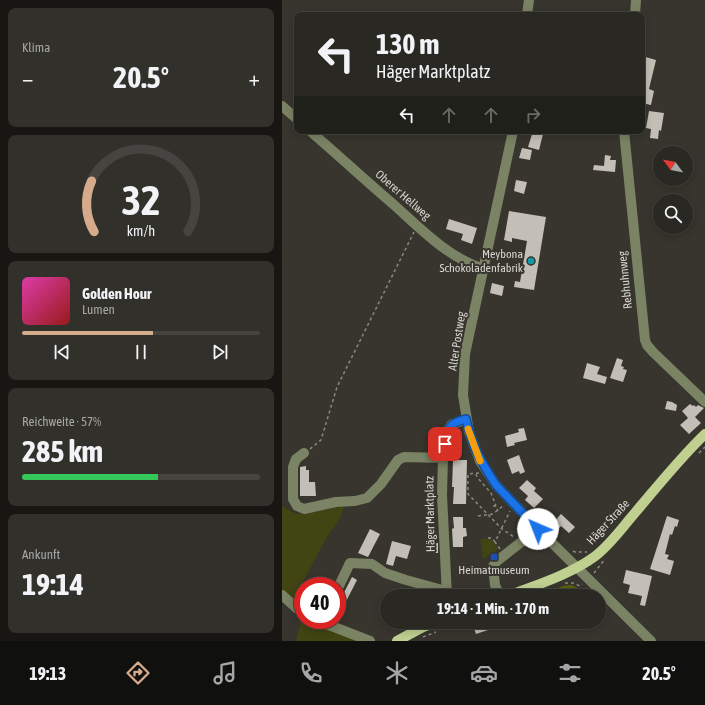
<!DOCTYPE html>
<html lang="de">
<meta charset="utf-8">
<style>
:root{--surface:#292822;--page:#31302a;--text:#f1f3f6;--muted:#a5a6a5;--line:#454440;--accent:#d6ab8b}
body{margin:0;font-family:"Asap Condensed",sans-serif;background:var(--page);color:var(--text);height:100vh;display:flex;flex-direction:column;font-size:15px;white-space:nowrap}
*{box-sizing:border-box;margin:0}
p{font-size:13px;color:var(--muted)}
.icon{flex:none;width:22px;height:22px;fill:none;stroke:currentColor;stroke-width:2;stroke-linecap:round;stroke-linejoin:round}
.map{position:relative;flex:1;overflow:hidden}
.side{display:flex;flex-direction:column;gap:8px;padding:8px;background:#171613;width:282px}
.side>*{flex:none}
.banner{position:absolute;left:12px;top:12px;width:351px;height:122px;border-radius:8px;box-shadow:0 2px 10px #0003,0 0 0 1px var(--line);background:#292822;color:var(--text);overflow:hidden}
.needle{width:26px;rotate:302deg}
.controls{position:absolute;left:371px;top:146px;display:grid;gap:8px}
.controls a{display:grid;place-items:center;width:40px;height:40px;border-radius:50%;background:var(--surface);box-shadow:0 2px 10px #0003,0 0 0 1px var(--line);font-size:20px}
.speed{position:absolute;left:12px;top:577px;display:flex;gap:8px;font-size:20px;font-weight:700;text-align:center}
.speed>*{display:grid;place-content:center;width:52px;height:52px;border-radius:50%;background:var(--surface);box-shadow:0 2px 10px #0003,0 0 0 1px var(--line);line-height:1}
.speed .limit{border:6px solid #d22;background:#fff;color:#111}
.pin{position:absolute;display:grid;place-items:center;width:34px;height:34px;color:#fff;margin:-17px;border-radius:8px;box-shadow:0 2px 6px #0006}
.me{position:absolute;width:44px;margin:-22px;rotate:316deg;stroke-linejoin:round;filter:drop-shadow(0 0 3px #0008)}
.turn{display:flex;align-items:center;gap:14px;height:84px;padding:0 16px;font-size:18px}
.turn .icon{width:52px;height:52px;stroke-width:2.5}
.turn b{display:block;font-size:28px;line-height:34px}
.lanes{display:flex;align-items:center;height:38px;padding:0 16px;background:#0003;justify-content:center;gap:20px;direction:ltr}
.lanes .off{opacity:.35}
.big{font-size:30px;font-weight:700;line-height:1.1}
.side .tile{flex:1;display:flex;flex-direction:column;justify-content:center;gap:6px;min-width:0;padding:0 14px;border-radius:8px;background:var(--page)}
.side .dial{align-items:center;gap:0}
.dial svg{height:104px;overflow:visible;fill:none;stroke:var(--line);stroke-width:7;stroke-linecap:round;text-anchor:middle}
.dial text{fill:var(--text);stroke:none}
.song{display:flex;align-items:center;gap:12px}
.cover{width:48px;height:48px;border-radius:6px;background:linear-gradient(135deg,hsl(320 70% 55%),hsl(0 70% 35%))}
.played{height:4px;border-radius:2px;background:linear-gradient(90deg,var(--accent) 55%,var(--line) 55%)}
.keys{display:flex;justify-content:space-around;direction:ltr}
.heat{display:flex;justify-content:space-between;align-items:center;font-size:22px;direction:ltr}
.charge{height:6px;border-radius:3px;background:linear-gradient(90deg,#34c759 57%,var(--line) 0)}
.trip{position:absolute;left:98px;top:589px;width:226px;height:40px;border-radius:20px;background:var(--surface);box-shadow:0 2px 10px #0003,0 0 0 1px var(--line);font-weight:700;line-height:40px;text-align:center}
.tab-bar{display:flex;height:64px;justify-content:space-around;align-items:center;background:#10100e;color:var(--muted)}
.tab-bar .icon{width:28px;height:28px}
.tab-bar .on{color:var(--accent)}
.tab-bar b{font-size:18px;color:var(--text)}
main{display:flex;flex:1;min-height:0}
.map>svg:first-child{display:block}
</style>
<main>
<section class="side">
<div class="tile"><p>Klima</p>
<div class="heat"><a>−</a><b class="big">20.5°</b><a>+</a></div>
</div>
<div class="tile dial"><svg viewBox="0 0 100 80">
<path d="M14 69A42 42 0 1 1 86 69"/>
<path d="M14 69A42 42 0 0 1 12 30" stroke="#d6ab8b"/>
<text x="50" y="56" font-size="32" font-weight="700">32</text>
<text x="50" y="72" font-size="11">km/h</text>
</svg></div>
<div class="tile">
<div class="song"><i class="cover"></i><div><b>Golden Hour</b><p>Lumen</p></div></div>
<div class="played"></div>
<div class="keys"><svg class="icon" aria-label="previous" viewBox="0 0 24 24"><path d="M18 5L8 12l10 7zM5 5v14"/></svg><svg class="icon" aria-label="pause" viewBox="0 0 24 24"><path d="M8 5v14M16 5v14"/></svg><svg class="icon" aria-label="next" viewBox="0 0 24 24"><path d="M6 5l10 7-10 7zM19 5v14"/></svg></div>
</div>
<div class="tile"><p>Reichweite · 57%</p><b class="big">285 km</b><div class="charge"></div></div>
<div class="tile"><p>Ankunft</p><b class="big">19:14</b></div>
</section>
<div class="map">
<svg width="423" height="641" viewBox="0 0 423 641">
<rect width="100%" height="100%" fill="#37352d"/>
<path fill="#414413" d="M0,506L14,514L25,513L62,506L59,517L45,537L10,602L0,593Z
M198,539H209L216,549L201,559Z
M20,616L21,620H31L82,641H14Z"/>
<path fill="#5d6009" d="M289,585L314,596H257L281,586Z"/>
<path fill="#c3bfb6" d="M360,56L374,60L367,89L372,91L369,105L360,103Z
M367,111L382,113L379,131L377,130L376,139L368,138L369,129L364,128Z
M251,131H259V134H261L257,150L246,147Z
M240,148L250,150L248,160L237,158Z
M323,155L329,156L328,160H334L333,172L311,170L312,165L322,166Z
M234,180L245,182L242,194L232,191Z
M227,211L264,217L252,290L232,287L233,281L238,282L245,241L230,238V242L222,240Z
M167,219L195,228L190,244L179,240L181,234L164,229Z
M210,283L222,286L220,296L208,293Z
M335,358L341,360L339,366L342,367L341,369L345,370L341,382L328,378Z
M305,363L318,367L315,374L325,377L323,384L301,378Z
M385,401L390,402L395,405L394,411L383,409Z
M408,404L411,406L412,405L414,407L416,405L422,408L413,417L419,423L407,434L398,425L406,418L400,411Z
M242,428L245,440L232,443L233,445L225,447L223,436L237,432L236,429Z
M237,455L243,472L238,474L237,471L230,474L225,460Z
M171,460H185L184,504H171L172,487H170Z
M24,466V470H27V482H33L34,496H18V467Z
M245,480L254,488L252,491L261,499L252,508L243,500L246,496L237,488Z
M279,514L293,527L287,533L279,526L275,531L269,525Z
M385,516L397,520L395,527L393,526L390,535L388,534L383,554L387,555L385,559L392,561L388,575L368,569Z
M171,517H181V528H184L185,536L181,537V547H171L170,529L172,528Z
M88,529L98,534L86,557L76,553Z
M146,538H151V543H156V553H145Z
M110,541L129,546L125,559L114,556L111,566L104,564Z
M344,570L370,576L363,606L358,605L360,596L346,593L348,585L341,583Z
M70,577L75,580L55,619V606Z
M190,622H227V623L194,634Z"/>
<g fill="none" stroke-linecap="round" stroke-linejoin="round">
<path stroke="#8b8983" stroke-width="1.5" stroke-dasharray="3 3" stroke-linecap="butt" d="M28,449L39,440L55,387L132,232
M417,453L423,447
M197,473L186,474V494L220,529L232,537
M194,474L195,477L209,493L214,506
M211,506H214L216,511
M196,516L211,514L222,505
M206,538H210L213,542
M218,549L213,542L228,511
M291,551L293,552H305
M312,573L323,559
M283,583H291L298,586L300,584
M161,628L169,622
M141,637L154,632"/>
<path stroke="#7a8364" stroke-width="10" d="M245,15L247,0
M353,15L354,0
M0,106L15,119
M28,131C56,155 83,180 111,204C138,228 166,258 202,269
M231,131L183,354L181,395L187,432L198,461L214,485L256,529L369,641
M342,131L363,340L365,345L371,352L423,402
M22,453L14,459L11,467V499L15,506L22,509L54,502L73,501L85,498L99,484L116,460L122,457L161,458
M55,590L68,563L90,564L103,573L124,580L164,591
M0,595L21,614
M165,596L160,495L161,458L165,431L169,425L184,419
M218,596L213,585L211,566L215,561L256,529
M34,620L88,641"/>
<path stroke="#bfd091" stroke-width="10" d="M226,596C254,585 287,575 312,557C328,545 339,529 352,514C375,487 397,459 423,434
M115,641L141,627L154,622"/>
</g>
<g fill="none" stroke-linecap="round" stroke-linejoin="round">
<g stroke="#114b97" stroke-width="10">
<path id="route" d="M163,444C165,428 167,423 184,419C190,446 199,462 214,485L256,529"/>
</g>
<use href="#route" stroke="#1a73e8" stroke-width="7"/>
<path stroke="#f59e0b" stroke-width="7" d="M186,429L198,461"/>
</g>
<circle fill="#0f9aa8" stroke="#37352d" stroke-width="1.5" cx="249" cy="261" r="4"/>
<rect fill="#1a4fb4" stroke="#37352d" stroke-width="1.5" x="208" y="553" width="8" height="8" rx="2"/>
<g text-anchor="middle" dominant-baseline="central" stroke-width="4" stroke-linejoin="round" paint-order="stroke">
<g font-size="12" fill="#d7d5d0" stroke="#37352d">
<text transform="translate(121 195) rotate(41)">Oberer Hellweg</text>
<text transform="translate(343 280) rotate(-96)">Rebhuhnweg</text>
<text transform="translate(175 341) rotate(-81)">Alter Postweg</text>
<text transform="translate(148 514) rotate(-91)">Häger Marktplatz</text>
<text transform="translate(326 522) rotate(-47)">Häger Straße</text>
</g>
<g font-size="12" fill="#d7d5d0" stroke="#37352d" text-anchor="end">
<text x="241" y="254">Meybona<tspan x="241" dy="14">Schokoladenfabrik</tspan></text>
<text x="212" y="570" text-anchor="middle">Heimatmuseum</text>
</g>
</g>
</svg>
<div class="controls">
<a><svg class="needle" viewBox="-14 -14 28 28"><path d="M0-13l5 13h-10z" fill="#e53935"/><path d="M0 13l5-13h-10z" fill="#a5a6a5"/></svg></a>
<a><svg class="icon" aria-label="search" viewBox="0 0 24 24"><circle cx="10" cy="10" r="6"/><path d="M15 15l6 6"/></svg></a>
</div>
<div class="speed"><div class="limit">40</div></div>
<div class="pin" style="left:163px;top:444px;background:#d93025"><svg class="icon" aria-label="arrive" viewBox="0 0 24 24"><path d="M6 21V4h12l-3 4 3 4H6"/></svg></div>
<svg class="me" style="left:256px;top:529px" viewBox="-20 -20 40 40"><circle r="19" fill="#fff"/><path d="M0-13L10 11 0 6-10 11z" fill="#1a73e8"/></svg>
<div class="trip">19:14 · 1 Min. · 170 m</div>
<div class="banner">
<div class="turn"><svg class="icon" aria-label="left" viewBox="0 0 24 24"><path d="M17 20v-9H6M10 6l-5 5 5 5"/></svg><div><b>130 m</b>Häger Marktplatz</div></div>
<div class="lanes"><svg class="icon" aria-label="left" viewBox="0 0 24 24"><path d="M17 20v-9H6M10 6l-5 5 5 5"/></svg><svg class="icon off" aria-label="ahead" viewBox="0 0 24 24"><path d="M12 20V5M6 11l6-6 6 6"/></svg><svg class="icon off" aria-label="ahead" viewBox="0 0 24 24"><path d="M12 20V5M6 11l6-6 6 6"/></svg><svg class="icon off" aria-label="right" viewBox="0 0 24 24"><path d="M7 20v-9h11M14 6l5 5-5 5"/></svg></div>
</div>
</div>
</main>
<nav class="tab-bar">
<b>19:13</b>
<svg class="icon on" aria-label="directions" viewBox="0 0 24 24"><path d="M12 3l9 9-9 9-9-9zM9 14v-3h6M13 9l2 2-2 2"/></svg>
<svg class="icon" aria-label="music" viewBox="0 0 24 24"><path d="M9 18V5l10-2v13"/><circle cx="6" cy="18" r="3"/><circle cx="16" cy="16" r="3"/></svg>
<svg class="icon" aria-label="phone" viewBox="0 0 24 24"><path d="M5 4h4l2 5-3 2q2 4 5 5l2-3 5 2v4C11 20 4 13 5 4z"/></svg>
<svg class="icon" aria-label="climate" viewBox="0 0 24 24"><path d="M12 3v18M4 7l16 10M4 17L20 7"/></svg>
<svg class="icon" aria-label="car" viewBox="0 0 24 24"><path d="M5 17H2v-5l4-1 3-4h7l3 4 3 1v5h-3M9 17h6M6 11h13"/><circle cx="7" cy="17" r="2"/><circle cx="17" cy="17" r="2"/></svg>
<svg class="icon" aria-label="filters" viewBox="0 0 24 24"><path d="M4 7h16M4 17h16"/><circle cx="9" cy="7" r="2"/><circle cx="15" cy="17" r="2"/></svg>
<b>20.5°</b>
</nav>
